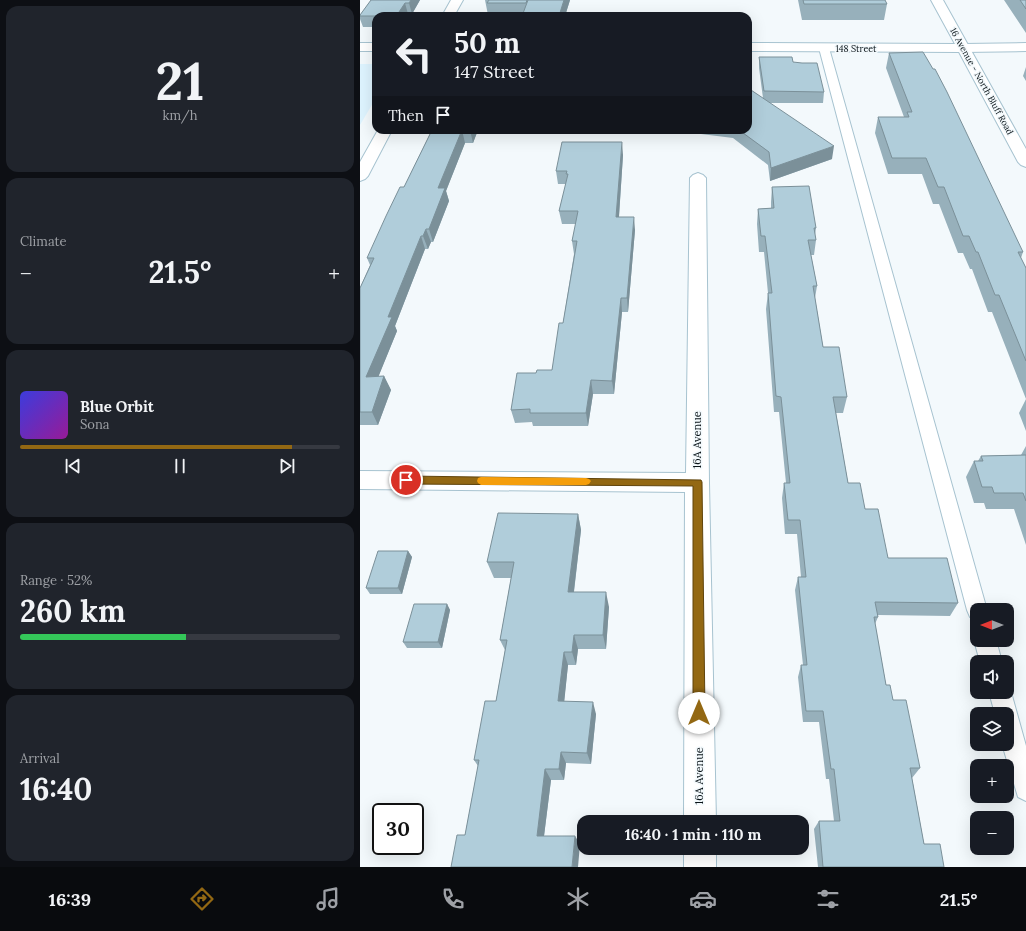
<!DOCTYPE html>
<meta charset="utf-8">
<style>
:root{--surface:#171b24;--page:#20242c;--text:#f1f3f6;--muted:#9ea1a6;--line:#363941;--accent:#936813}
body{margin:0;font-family:Lora,serif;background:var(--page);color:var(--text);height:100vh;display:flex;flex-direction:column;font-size:15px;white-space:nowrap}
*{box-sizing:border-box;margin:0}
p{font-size:13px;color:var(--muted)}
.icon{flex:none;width:22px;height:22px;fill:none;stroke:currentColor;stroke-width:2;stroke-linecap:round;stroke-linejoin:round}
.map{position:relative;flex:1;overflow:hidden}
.drawer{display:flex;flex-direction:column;gap:6px;padding:6px;background:#0d0f14;width:360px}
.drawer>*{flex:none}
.guide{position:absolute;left:12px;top:12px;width:380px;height:122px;border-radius:12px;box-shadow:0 4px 16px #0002;background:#171b24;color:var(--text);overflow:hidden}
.needle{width:26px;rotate:270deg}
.controls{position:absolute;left:610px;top:603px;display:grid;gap:8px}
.controls a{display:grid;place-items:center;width:44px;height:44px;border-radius:8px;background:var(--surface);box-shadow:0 4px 16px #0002;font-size:20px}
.speed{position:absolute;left:12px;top:803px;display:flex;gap:8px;font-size:20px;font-weight:700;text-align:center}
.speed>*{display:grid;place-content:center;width:52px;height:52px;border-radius:50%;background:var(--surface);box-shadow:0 4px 16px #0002;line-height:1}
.speed .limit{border:2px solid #111;border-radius:6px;background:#fff;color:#111}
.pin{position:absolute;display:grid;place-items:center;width:34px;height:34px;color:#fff;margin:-17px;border:2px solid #fff;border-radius:50%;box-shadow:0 1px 4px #0007}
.me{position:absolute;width:44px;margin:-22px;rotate:0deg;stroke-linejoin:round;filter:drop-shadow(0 0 3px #0008)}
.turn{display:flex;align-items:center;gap:14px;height:84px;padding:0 16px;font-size:18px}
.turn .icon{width:52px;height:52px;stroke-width:2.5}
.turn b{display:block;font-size:28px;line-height:34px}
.then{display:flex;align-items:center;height:38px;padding:0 16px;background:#0003;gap:8px;font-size:15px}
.big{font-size:30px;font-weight:700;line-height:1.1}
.drawer .card{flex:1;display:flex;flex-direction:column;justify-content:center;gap:6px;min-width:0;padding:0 14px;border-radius:12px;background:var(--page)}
.drawer .dial{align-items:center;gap:0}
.dial b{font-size:52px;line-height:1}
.song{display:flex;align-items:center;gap:12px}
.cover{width:48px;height:48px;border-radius:6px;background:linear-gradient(135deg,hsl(240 70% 55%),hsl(300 70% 35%))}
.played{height:4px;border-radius:2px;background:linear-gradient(90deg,var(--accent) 85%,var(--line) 85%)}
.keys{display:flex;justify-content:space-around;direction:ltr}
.heat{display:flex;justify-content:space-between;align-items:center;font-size:22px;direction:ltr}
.charge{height:6px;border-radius:3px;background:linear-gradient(90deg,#34c759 52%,var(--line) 0)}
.trip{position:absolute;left:217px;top:815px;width:232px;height:40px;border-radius:12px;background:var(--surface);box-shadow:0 4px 16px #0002;font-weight:700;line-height:40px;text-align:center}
.dock{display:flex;height:64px;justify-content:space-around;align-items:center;background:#090b0e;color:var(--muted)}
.dock .icon{width:28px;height:28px}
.dock .current{color:var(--accent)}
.dock b{font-size:18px;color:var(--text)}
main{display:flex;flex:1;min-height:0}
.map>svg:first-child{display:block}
</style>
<main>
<section class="drawer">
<div class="card dial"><b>21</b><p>km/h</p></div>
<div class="card"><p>Climate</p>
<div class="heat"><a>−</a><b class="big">21.5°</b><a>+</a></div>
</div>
<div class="card">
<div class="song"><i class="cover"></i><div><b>Blue Orbit</b><p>Sona</p></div></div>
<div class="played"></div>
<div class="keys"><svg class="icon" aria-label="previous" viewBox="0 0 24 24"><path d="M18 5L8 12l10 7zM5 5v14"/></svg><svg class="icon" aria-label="pause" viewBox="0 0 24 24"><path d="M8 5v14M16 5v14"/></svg><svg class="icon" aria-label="next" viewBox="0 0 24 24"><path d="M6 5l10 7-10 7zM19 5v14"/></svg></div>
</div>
<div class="card"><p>Range · 52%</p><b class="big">260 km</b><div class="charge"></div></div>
<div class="card"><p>Arrival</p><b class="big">16:40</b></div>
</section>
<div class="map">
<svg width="666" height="867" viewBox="0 0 666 867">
<rect width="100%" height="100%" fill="#f3f9fc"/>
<path fill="#def4ff" d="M0,64H16V98L0,125Z"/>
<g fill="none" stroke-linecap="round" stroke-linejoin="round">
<g stroke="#a7c3d0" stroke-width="2">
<path id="service" d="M464,45L469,48L627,610H617V619L610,617L607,610L459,48Z
M617,634V640H636L642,662H620L614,640Z
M647,684L651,692L666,746V801L658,797L642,744H647V714H635L629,692H647Z"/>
</g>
<g stroke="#a7c3d0" stroke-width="2">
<path id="minor" d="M91,0H103L94,16H82Z
M18,130H32L8,176L5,179L0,181V162Z
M338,173L343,175L346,178L349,483L356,822H324L325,492L0,489V471L326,473L330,178L333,175Z
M324,848H356V867H324Z"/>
</g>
<g stroke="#a7c3d0" stroke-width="2">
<path id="tertiary" d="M666,43V51L604,52L600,51L598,48L600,45L604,44Z"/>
</g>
<g stroke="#a7c3d0" stroke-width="2">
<path id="secondary" d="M571,0H583L666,149V167L661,165L658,162L599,52L388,51V43L595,44Z
M0,43H16V51H0Z"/>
</g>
<use href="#service" fill="#fff" fill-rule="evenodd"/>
<use href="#minor" fill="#fff" fill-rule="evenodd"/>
<use href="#tertiary" fill="#fff" fill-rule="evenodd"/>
<use href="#secondary" fill="#fff" fill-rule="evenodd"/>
</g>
<path fill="#97b0bb" d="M11,0H60L52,14H48L47,16H16V27H3L0,19V15Z
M125,0H210L205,16H130V15H128Z
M438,0H525L527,4L524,20H442Z
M644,0H666V33Z
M529,53L663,252L661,258L666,268V431L659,413L666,399L632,312H628L612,269H610L603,253H598L579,204H573L562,174H528L515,133L518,117H544L526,68Z
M399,57L433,62L464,92L463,103H410L472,159L410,181L408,165L373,138L309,130H388L403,98L399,68Z
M666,67V81L663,76Z
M72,130H118L113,143H105L86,191L89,201L73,242H71L68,249H65L35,326L37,331L18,377L24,376L31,390L18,425H0V288L10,265L7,258L44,187Z
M263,155L259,217L275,230L268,312H262L254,394H233L228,426H173L172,422L155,423L151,410L176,373L192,370L203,323L214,254L212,241L216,224H202L199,211L206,184H198L196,171Z
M412,187L456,228L455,235L456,240L454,255H451L457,286L455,298L463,347L487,397L483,413H476L488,483L505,509L528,558L598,603L590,616L518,615V617L515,624L526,685L533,700L560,768L552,778L564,844L584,867H458L454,829L459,821H474L469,779H466L459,722H443L438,677L441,665H443L435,590L438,577H441L437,534H425L422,498L424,483H426L419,412H414L406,309L408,293L404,252H399L397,224L398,209L411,208V202Z
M666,446V545L654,509H626L624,503H614L606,477L614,461H618L621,456L661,455Z
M218,514L221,530L214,592L249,607L246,649H218L216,665H208L204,701L236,714L231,764L206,763L204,780H191L184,836L220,844L105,835L118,766L114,760L136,701L145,650L140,640L151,578H134L127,562Z
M48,551L52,557L42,594H10L6,588Z
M87,604L90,610L82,648H47L43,642Z"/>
<path fill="#7b9099" d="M51,0H60L52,14L49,3Z
M204,0H210L205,16H199Z
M45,3L48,14L47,16H38L37,15Z
M102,130L105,143L86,191L89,201L73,242L69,229L78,188Z
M110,130H118L113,143Z
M262,142L263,155L258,230L256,217Z
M474,146L472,159L410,181L411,168Z
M274,217L275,230L268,312L267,298Z
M66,229L71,242L68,249L63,236Z
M61,236L65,249L35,326L37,331L13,390L6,377L28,317Z
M261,298L262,312L254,394L252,381Z
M24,376L31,390L18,425L12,412Z
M231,380L233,394L228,426L226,413Z
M218,514L221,530L212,607L208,592Z
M48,551L52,557L42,594L38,588Z
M246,592L249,607L246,649L243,635Z
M87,604L90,610L82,648L78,642Z
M214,635L218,649L216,665L212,652Z
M204,652L208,665L203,714L198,701Z
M233,702L236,714L231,764L227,753Z
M201,752L206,763L204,780L199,769Z
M185,769L191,780L183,844L177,836Z
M215,836L220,844L218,867H212Z"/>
<path fill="#b0cdda" stroke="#7b9099" d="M11,0H51L49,3H45L37,15H31L30,16H0V15Z
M129,0H167L166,3H127Z
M168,0H204L199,16H162Z
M443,0H525L527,4H444Z
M660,0H666V9Z
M563,52L573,69H575L587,92L663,252H658L666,268V361L639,295H635L618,252H616L609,236H603L584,187H578L566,158H532L518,117H549L547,112H552L529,53Z
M399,57H432L433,62L442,63H457L464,92L404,91Z
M388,88L474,146L411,168L409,152L379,130H388Z
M72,130H110H102L78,188H85L69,229H66L63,236H61L28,317H32L6,377L24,376L12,412H0V288L14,258H7L26,216L40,187H44Z
M202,142H262L256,217H274L267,298H261L252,381L231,380L226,413H170V409L151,410L157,373H176L177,370H192L199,323H203L217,241H212L218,211H199L208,174H206L207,171H196Z
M449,186L456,228H454L456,240H448L457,286H453L463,347H479L487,397H473L488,483H500L505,509H518L528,558H587L598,603L515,602L518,617H514L526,685H530L533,700H546L560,768H550L564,844H580L584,867H463L459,821H480L474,769H471L463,711H446L441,665H447L438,577H446L440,520H428L424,483H430L421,397L416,396L408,293H412L405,236H401L398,209L414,208L412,187Z
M666,455V501L663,493H634L632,487H622L614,461H623L621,456Z
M138,513L218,514L208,592H246L243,635H214L212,652H204L198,701L233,702L227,753L201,752L199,769H185L177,836H215L212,867H91L97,835H105L119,760H114L125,701H136L147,640H140L154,562H127Z
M18,551H48L38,588H6Z
M54,604H87L78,642H43Z"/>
<path fill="#936813" stroke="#60440c" d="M46,476L341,480L342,482L345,713L343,718L339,719L335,718L333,713V486L46,484L43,483L41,480L43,477Z"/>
<path fill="#f59e0b" d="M121,477L226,478L229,479L231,481L229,484L226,485H121L118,483L117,481L118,478Z"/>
<g text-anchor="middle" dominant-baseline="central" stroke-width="3" stroke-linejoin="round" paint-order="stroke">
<g font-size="9" fill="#0a1419" stroke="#f3f9fc">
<text x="496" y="48">148 Street</text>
<text transform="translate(622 81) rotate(61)">16 Avenue - North Bluff Road</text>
</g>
<g font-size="11" fill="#0a1419" stroke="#f3f9fc">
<text transform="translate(337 440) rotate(-90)">16A Avenue</text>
<text transform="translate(339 776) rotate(-90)">16A Avenue</text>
</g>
</g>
</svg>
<div class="controls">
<a><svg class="needle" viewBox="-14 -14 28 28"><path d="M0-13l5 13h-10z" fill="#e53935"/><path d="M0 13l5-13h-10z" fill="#9ea1a6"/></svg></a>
<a><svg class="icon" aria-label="sound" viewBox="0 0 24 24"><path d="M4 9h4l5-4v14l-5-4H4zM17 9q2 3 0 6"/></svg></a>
<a><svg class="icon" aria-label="layers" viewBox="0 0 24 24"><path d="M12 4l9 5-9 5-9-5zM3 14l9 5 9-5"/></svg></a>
<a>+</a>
<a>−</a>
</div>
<div class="speed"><div class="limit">30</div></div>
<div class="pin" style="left:46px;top:480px;background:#d93025"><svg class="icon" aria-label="arrive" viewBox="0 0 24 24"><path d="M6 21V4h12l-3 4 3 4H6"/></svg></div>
<svg class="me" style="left:339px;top:713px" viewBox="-20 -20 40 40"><circle r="19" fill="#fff"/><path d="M0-13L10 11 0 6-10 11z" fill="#936813"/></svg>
<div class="trip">16:40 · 1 min · 110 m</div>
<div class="guide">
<div class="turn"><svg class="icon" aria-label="left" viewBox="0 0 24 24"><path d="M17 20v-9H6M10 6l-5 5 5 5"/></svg><div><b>50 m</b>147 Street</div></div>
<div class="then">Then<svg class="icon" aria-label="arrive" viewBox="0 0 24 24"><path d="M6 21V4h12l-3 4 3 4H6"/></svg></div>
</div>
</div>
</main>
<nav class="dock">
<b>16:39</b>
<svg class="icon current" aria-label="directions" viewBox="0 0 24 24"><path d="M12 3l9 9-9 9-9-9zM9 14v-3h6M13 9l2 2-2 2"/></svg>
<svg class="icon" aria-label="music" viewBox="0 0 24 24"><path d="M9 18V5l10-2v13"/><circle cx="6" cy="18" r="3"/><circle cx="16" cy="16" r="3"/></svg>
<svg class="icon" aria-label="phone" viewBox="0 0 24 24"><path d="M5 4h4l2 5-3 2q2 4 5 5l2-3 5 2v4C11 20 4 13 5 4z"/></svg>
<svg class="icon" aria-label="climate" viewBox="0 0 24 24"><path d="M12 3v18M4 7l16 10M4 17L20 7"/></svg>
<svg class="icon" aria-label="car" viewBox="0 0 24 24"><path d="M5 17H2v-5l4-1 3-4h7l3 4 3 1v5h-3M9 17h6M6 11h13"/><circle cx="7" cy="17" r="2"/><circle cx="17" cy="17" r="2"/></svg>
<svg class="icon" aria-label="filters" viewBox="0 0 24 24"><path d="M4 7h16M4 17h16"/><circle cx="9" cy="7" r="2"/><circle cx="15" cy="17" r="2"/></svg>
<b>21.5°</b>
</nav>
